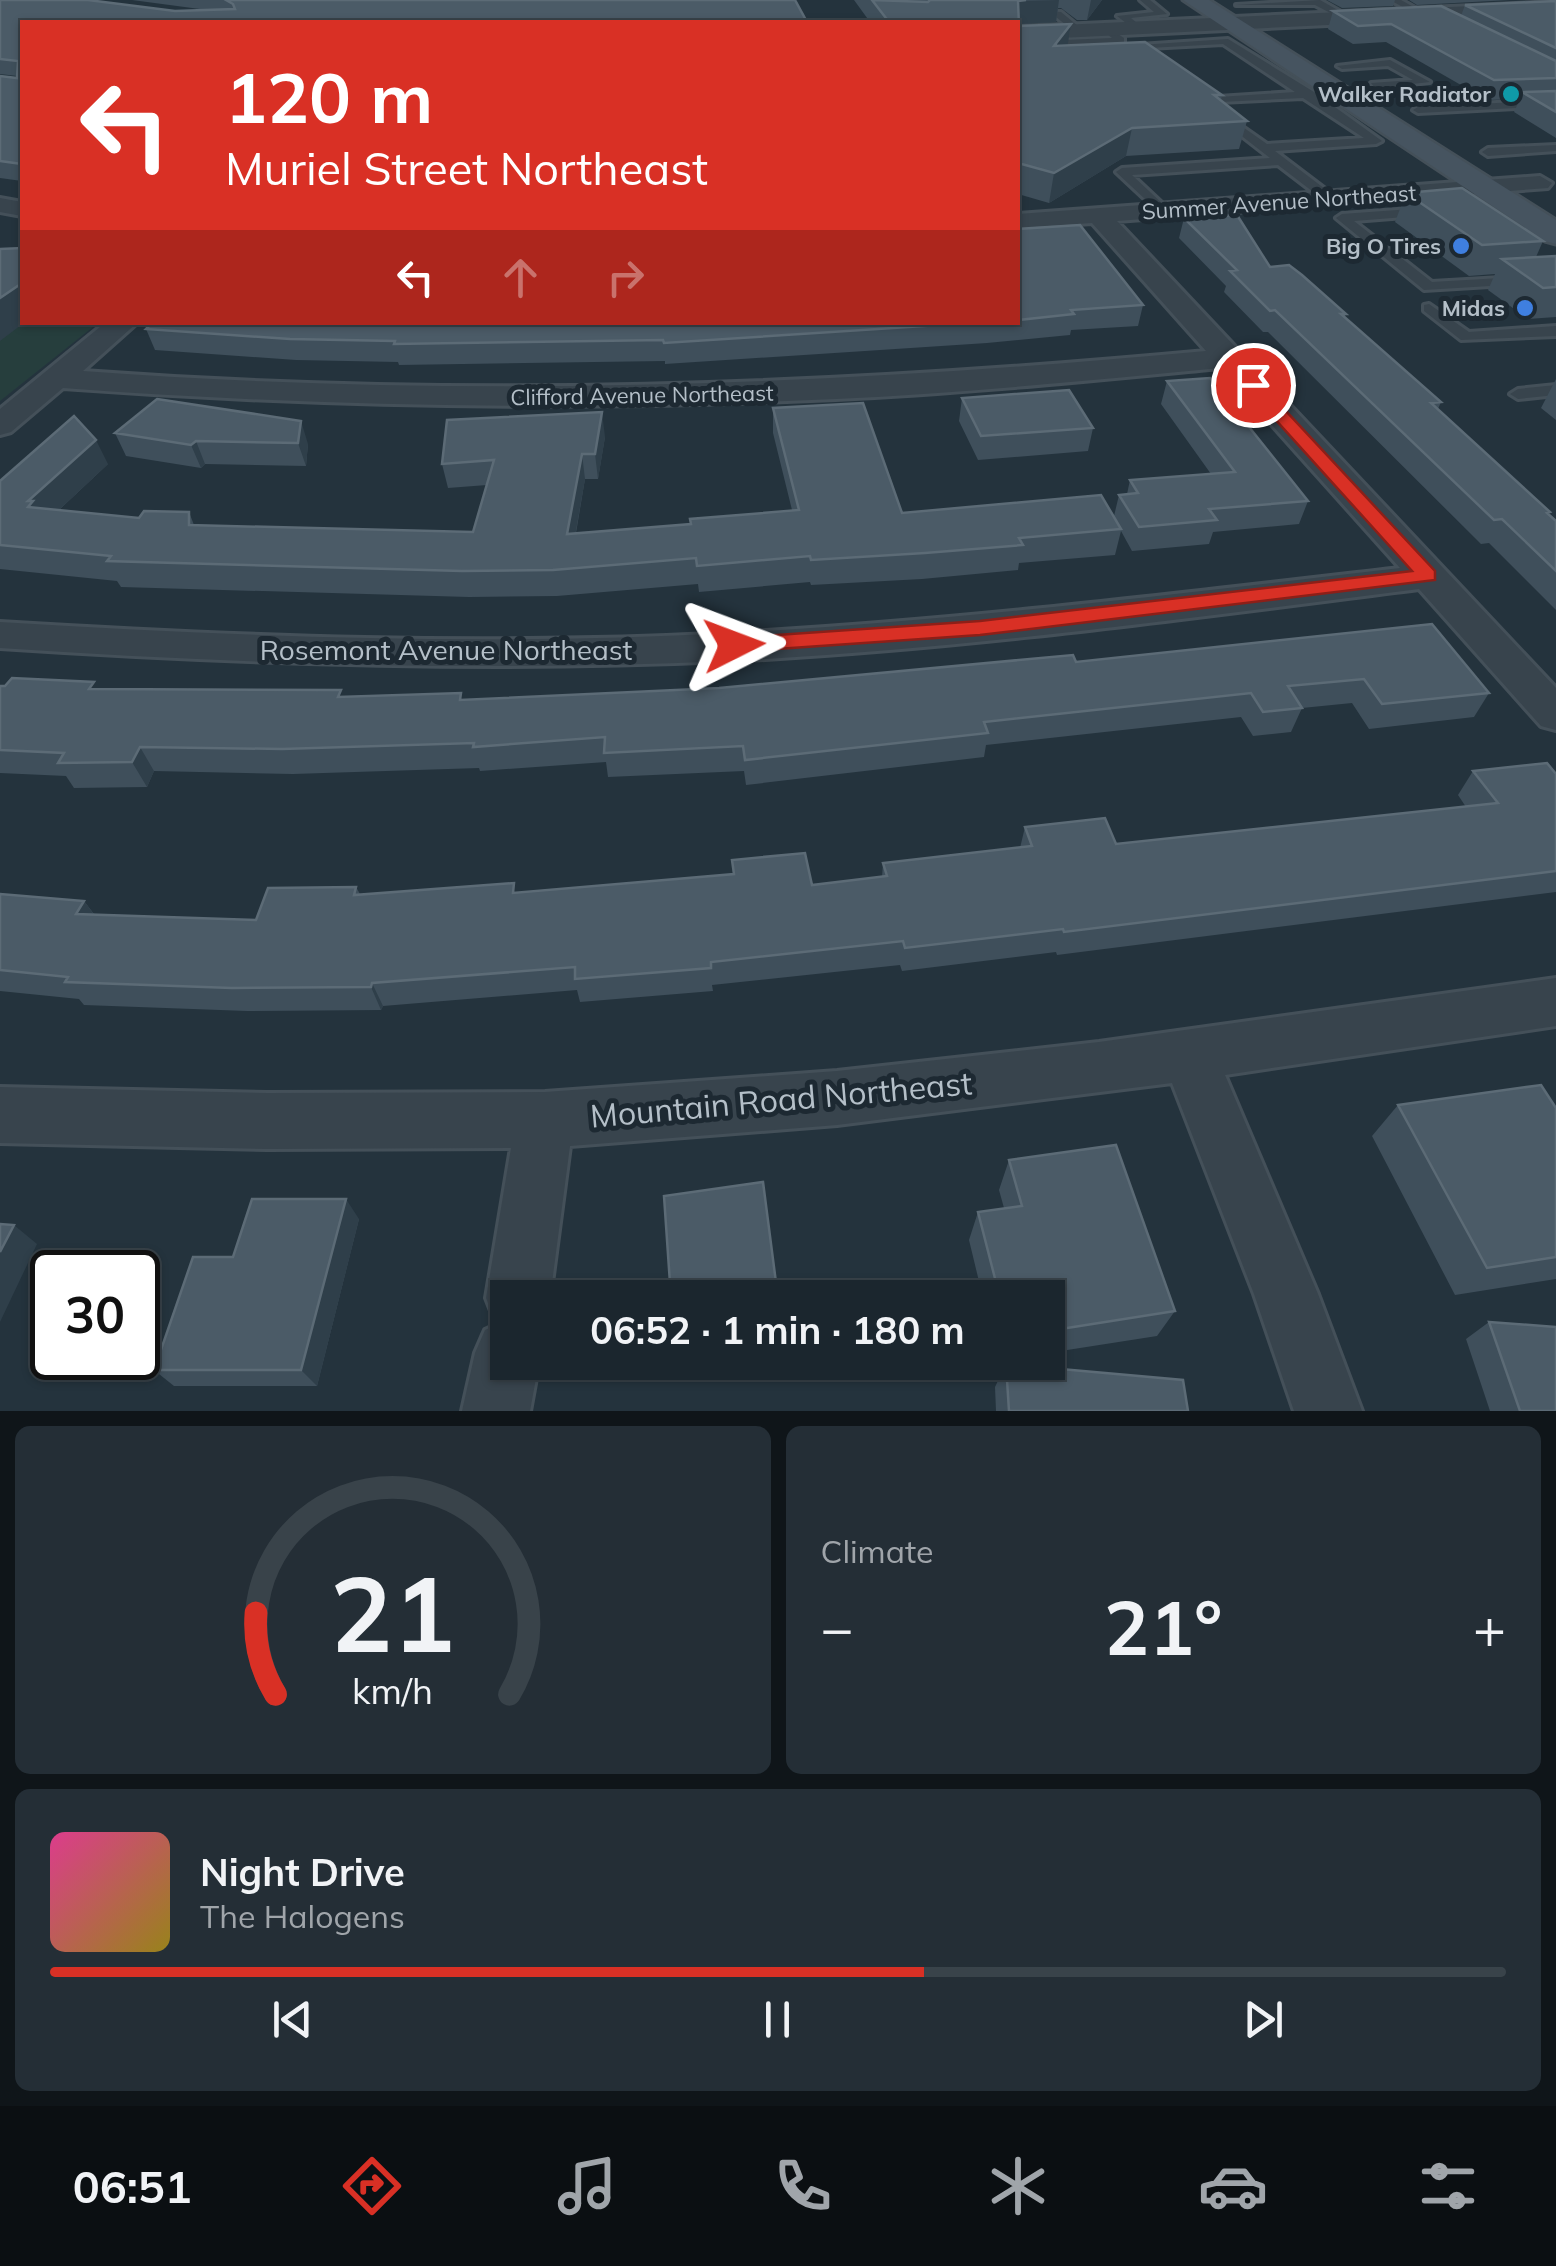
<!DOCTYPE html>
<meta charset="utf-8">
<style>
:root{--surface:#1b262e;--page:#242e36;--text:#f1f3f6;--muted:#a0a5aa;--line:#39434a;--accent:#d93025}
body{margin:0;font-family:Mulish,sans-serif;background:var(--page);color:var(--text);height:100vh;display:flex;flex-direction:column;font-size:38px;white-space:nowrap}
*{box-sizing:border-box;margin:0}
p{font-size:32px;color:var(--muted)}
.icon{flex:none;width:55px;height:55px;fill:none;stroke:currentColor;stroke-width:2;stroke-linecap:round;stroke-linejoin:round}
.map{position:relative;height:1411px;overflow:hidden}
.panel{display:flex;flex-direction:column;gap:15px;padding:15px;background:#0f1519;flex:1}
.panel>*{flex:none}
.banner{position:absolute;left:20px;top:20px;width:1000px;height:305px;border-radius:0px;box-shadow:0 2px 8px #0004,0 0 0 2px var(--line);background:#d93025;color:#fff;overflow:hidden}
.speed{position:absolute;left:30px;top:1250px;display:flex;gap:20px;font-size:50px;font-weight:700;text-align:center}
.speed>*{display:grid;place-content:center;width:130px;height:130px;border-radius:50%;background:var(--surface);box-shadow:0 2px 8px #0004,0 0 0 2px var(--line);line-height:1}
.speed .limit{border:5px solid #111;border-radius:15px;background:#fff;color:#111}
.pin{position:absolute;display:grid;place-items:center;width:85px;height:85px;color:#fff;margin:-42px;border:5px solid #fff;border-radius:50%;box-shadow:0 2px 10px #0007}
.me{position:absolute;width:110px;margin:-55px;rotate:87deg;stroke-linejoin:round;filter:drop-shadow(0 0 8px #0008)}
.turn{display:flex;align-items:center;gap:35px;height:210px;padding:0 40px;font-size:45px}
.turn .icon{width:130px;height:130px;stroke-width:2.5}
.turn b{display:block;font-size:70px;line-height:85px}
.lanes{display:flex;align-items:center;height:95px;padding:0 40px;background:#0003;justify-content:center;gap:50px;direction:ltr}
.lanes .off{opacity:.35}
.big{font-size:75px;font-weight:700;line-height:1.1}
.panel .tile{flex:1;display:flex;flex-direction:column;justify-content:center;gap:15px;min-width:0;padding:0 35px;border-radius:15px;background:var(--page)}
.panel .dial{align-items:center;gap:0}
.dial svg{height:260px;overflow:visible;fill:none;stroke:var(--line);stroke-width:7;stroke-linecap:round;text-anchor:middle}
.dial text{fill:var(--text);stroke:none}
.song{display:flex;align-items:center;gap:30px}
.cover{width:120px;height:120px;border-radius:15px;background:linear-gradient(135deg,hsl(330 70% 55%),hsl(50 70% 35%))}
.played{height:10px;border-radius:5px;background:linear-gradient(90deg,var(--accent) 60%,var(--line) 60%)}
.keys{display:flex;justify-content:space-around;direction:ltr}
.heat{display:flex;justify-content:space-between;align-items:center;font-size:55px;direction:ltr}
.panel .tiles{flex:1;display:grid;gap:15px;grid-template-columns:1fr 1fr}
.tile:last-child{grid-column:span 2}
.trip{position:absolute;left:490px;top:1280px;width:575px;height:100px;border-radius:0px;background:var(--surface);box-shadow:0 2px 8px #0004,0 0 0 2px var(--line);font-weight:700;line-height:100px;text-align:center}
.tab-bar{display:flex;height:160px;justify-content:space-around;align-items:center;background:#0b0f12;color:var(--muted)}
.tab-bar .icon{width:70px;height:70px}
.tab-bar .current{color:var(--accent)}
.tab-bar b{font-size:45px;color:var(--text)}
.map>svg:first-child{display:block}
</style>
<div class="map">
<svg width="1556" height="1411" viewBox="0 0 1556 1411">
<rect width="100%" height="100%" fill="#24333d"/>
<path fill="#263e3d" d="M0,258L22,322L98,323L0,401Z"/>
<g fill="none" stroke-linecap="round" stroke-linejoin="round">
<g stroke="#445059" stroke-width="6">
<path id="service" d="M1140,0H1150L1167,14L1131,18L1143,28L1135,30L1117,16L1154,12Z
M1320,0L1350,17L1342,19L1315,5H1236Z
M1390,0H1401L1426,14L1419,16Z
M1046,11L1061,12L1084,31L1076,33L1056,17L1043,16Z
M1107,27L1124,38V42L1018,48V42L1112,38L1102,30Z
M1228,39L1314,92L1382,141L1376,144L1275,151L1333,195V201H1325L1278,165L1132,175L1166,207V213L1161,214L1116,172L1122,168L1270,158L1216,116L1220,111L1267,144L1364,138L1303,98L1199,103L1203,98L1295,92L1223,44L1130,49L1125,46Z
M1390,60L1430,82L1375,88L1371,83L1413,80L1388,66L1342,69L1337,66Z
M1556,100V106L1418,113L1413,110L1418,107Z
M1556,145V151L1488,156L1482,152L1488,148Z
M1425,208L1430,209V215L1354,221L1432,282L1518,277L1525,281L1523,284L1424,290L1336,218L1342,214Z
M1429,304L1469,332L1556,326V336L1461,340L1424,311V305Z
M1556,385V395L1518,399L1510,394L1518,389Z"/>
</g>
<g stroke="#445059" stroke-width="6">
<path id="minor" d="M1540,176L1552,183L1548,188L1117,221L1556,688V730L1541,726L1419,589C1189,618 958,650 726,661C484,672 242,664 0,648V622C243,637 488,646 731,633C955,621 1177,594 1400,568L1221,368C1093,380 965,393 836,399C578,411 321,407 63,388L11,432L0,435V409L106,322H138L83,371C462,399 829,386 1206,351L1092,223L1018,228V214Z
M0,198L22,202V216L0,212Z
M1556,978V1026L1225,1075L1318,1294L1362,1411H1294L1254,1294L1172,1083L837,1125L570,1146L550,1298H508V1362H539L530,1411H462L475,1353L485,1330L500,1323L495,1321L486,1298L511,1148L267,1149L0,1143V1087L267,1093L545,1092L837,1071L1099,1042Z"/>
</g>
<g stroke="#445059" stroke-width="6">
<path id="tertiary" d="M1556,2V14L1018,40V27Z"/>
</g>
<g stroke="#445059" stroke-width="5">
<path id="secondary" d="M1183,0H1209L1556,220V244L1545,241Z"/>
</g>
<use href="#service" fill="#38444d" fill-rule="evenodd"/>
<use href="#minor" fill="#38444d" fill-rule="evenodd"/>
<use href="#tertiary" fill="#38444d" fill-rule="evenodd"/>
<use href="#secondary" fill="#465460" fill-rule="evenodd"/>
</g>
<path fill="#3f4f5b" d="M0,0L175,11L207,10L132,0H795L22,22V181L0,178V76L17,78V76L0,74Z
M854,0H1102L1087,20H1077L1061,8H1058L1056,22L1019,24V26L1071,24L1067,46L1222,95L1221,100L1247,121L1239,149L1126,156L1049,203L1018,194V22H870Z
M1327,0H1395L1393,6L1342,8Z
M1409,0H1510L1417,5Z
M1556,1V138L1514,112L1520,99L1487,100L1386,42L1353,44L1328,29L1333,11L1461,16L1465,5Z
M1406,193L1543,241L1536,257L1556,256V317L1528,319L1488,290L1495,274L1469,276L1395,222Z
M1184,218L1270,267L1346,314L1344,318L1441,402L1438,409L1550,512L1549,515L1556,521V610L1489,543L1481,544L1268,332H1263L1224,292L1226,286L1179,238Z
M1018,229L1143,305L1138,326L1071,330L1070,335L987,343L665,364V361L399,365L398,362L296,360L155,350L146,329L153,322H1018Z
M1556,379V420L1541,408Z
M1167,381L1308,501L1299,524L1213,532L1209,544L1132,551L1121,531L1115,555L1019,563L1018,570L922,579L811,585L810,582L699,592L698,584L557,596L469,597L121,587L117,581L0,569V481L108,464L59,510L139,518L189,512L194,525L473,532L487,485L448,488L442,464L605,437L598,479H585L576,533L691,525L792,510L773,433V408L902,513L1114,516L1119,495L1127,494L1130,480L1211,474L1161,404Z
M962,398L1093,428L1088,451L978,460L959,421Z
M115,433L308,444L306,466L205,464L201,468L126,456Z
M1432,624L1489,693L1474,717L1369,729L1352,703L1302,708L1291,732L1253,736L1241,717L986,745L984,757L746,785L744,771L608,777L606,762L480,771L479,768L293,774L154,771L147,787L74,788L66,776L0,773V686L463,700L719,688L1076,662Z
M1473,771L1556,774V892L1057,955L1056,952L902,971L900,965L712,985L713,991L580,1002L577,990L383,1006L381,1010L247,1011L84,1005L79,999L0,991V894L84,901L94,914L256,920L356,887L360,894L516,893L733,874L732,860L812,885L882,877L883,863L1020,848L1025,827L1116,844L1466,807L1458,795Z
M1398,1105L1556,1108V1279L1455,1295L1372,1136Z
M1009,1160L1175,1311L1157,1336L1048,1353V1298H983L969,1240L978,1212L1004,1208L999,1190Z
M359,1219L317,1386H174L154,1370L233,1257Z
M1489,1322L1556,1411H1490L1466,1339Z
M676,1362H784V1363L679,1380Z
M1006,1364L1188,1411H996L995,1387Z"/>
<path fill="#2f3f4a" d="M1059,0L1056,22L1018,24V1Z
M1091,0H1102L1087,20Z
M1071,24L1067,49L1054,46Z
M1132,128L1126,156L1049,203L1054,173Z
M22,283V322H25L0,341V298Z
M602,412L605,437L598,479L595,454Z
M301,421L308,444L306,466L298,443Z
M96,440L108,464L45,523L28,507V501Z
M196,441L205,464L201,468L191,445Z
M582,454L585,479L571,559L567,534Z
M140,747L154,771L147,787L132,762Z
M84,901L101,924L76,914Z
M372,983L383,1006L381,1010L371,987Z
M346,1199L359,1219L317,1386L301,1370Z
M14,1225L37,1244L0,1322V1252Z"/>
<path fill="#4b5b67" stroke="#5c6b76" stroke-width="2.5" d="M0,0H88L175,11L235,9L233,4L226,0H795L807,22H22V164L0,161V76L17,78L18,61L0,59Z
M872,0L928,2L930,0H1026L1018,1L1019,26L1071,24L1054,46L1145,42L1222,95H1214L1247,121L1132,128L1054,173L1018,163V22H889Z
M1556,1V48L1465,5Z
M1441,6L1556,61V78L1494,80L1391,24L1358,26L1333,11Z
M1556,91V112L1522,92Z
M1462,188L1543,241L1482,245L1406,193Z
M1237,215L1270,267L1289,265L1302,275L1346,314H1341L1441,402L1431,403L1550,512L1547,513L1556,521V571L1502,519L1494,520L1275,310L1270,311L1230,271L1237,270L1184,218Z
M1080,225L1143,305L1071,310L1074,314L1018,320V229Z
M22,248V283L0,298V249Z
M1556,256V287L1543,288L1502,259Z
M153,322H986L664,343L663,340L394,344L395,341L290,339L146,329Z
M1210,378L1308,501L1209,509L1217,520L1139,527L1119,495L1138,493L1130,480L1235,472L1167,381Z
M1069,390L1093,428L981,436L962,398Z
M157,399L301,421L298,443L196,441L191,445L115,433Z
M863,403L902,513L1101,495L1121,529L1019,538L1023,545L925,553L811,560L810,556L697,566L696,558L553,570L462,571L107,561L111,556L0,545V481L74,416L96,440L28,501H33L28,507L139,518L144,511L189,512V525L473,532L494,460L442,464L447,420L602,412L595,454H582L567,534L691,524L690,519L799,510L773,408Z
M1432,624L1489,693L1382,704L1364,679L1288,686L1302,708L1263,712L1251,693L984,722L988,733L745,760L743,746L604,753L605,737L473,747L474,743L282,749L140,747L132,762L58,763L64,753L0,750V686H5L12,678L94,682L89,689L341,690L338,697L461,693L460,700L719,688L1073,655L1076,662Z
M1547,763L1556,774V871L1064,932L1063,929L905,948L903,941L711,962V968L575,979V967L372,983L371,987L232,988L65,982L68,977L0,970V894L84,901L76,914L256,920L268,888L356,887L354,895L514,883L513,893L734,874L732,860L805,853L812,885L887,876L883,863L1032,846L1025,827L1105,818L1116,844L1498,803L1473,771Z
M1541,1085L1556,1108V1257L1487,1268L1398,1105Z
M1116,1145L1175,1311L1048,1331V1298H1000L978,1212L1022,1206L1009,1160Z
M763,1182L778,1298H671L664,1196Z
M252,1199H346L301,1370H154L193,1257H233Z
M0,1224L14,1225L0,1252Z
M1489,1322L1556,1327V1411H1520Z
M1006,1364L1183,1380L1188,1411H1009Z"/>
<path fill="#d93025" stroke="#8d1f18" stroke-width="2.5" d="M1247,382H1259L1435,571V580L980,635L734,652L723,645L734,638L980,621L1412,571L1247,388Z"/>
<circle fill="#0f9aa8" stroke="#1d2932" stroke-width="4" cx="1511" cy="94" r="10"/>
<g fill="#3f7fe0" stroke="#1d2932" stroke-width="4">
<circle cx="1461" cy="246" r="10"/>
<circle cx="1525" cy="308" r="10"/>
</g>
<g text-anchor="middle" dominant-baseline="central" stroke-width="10" stroke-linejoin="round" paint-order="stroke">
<g font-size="22" font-weight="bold" fill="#b4bfc8" stroke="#1d2932" text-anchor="end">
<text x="1491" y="94">Walker Radiator</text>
<text x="1441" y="246">Big O Tires</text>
<text x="1505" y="308">Midas</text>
</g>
<g font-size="22" fill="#b4bfc8" stroke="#1d2932">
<text transform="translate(1279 202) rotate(-4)">Summer Avenue Northeast</text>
<text transform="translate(642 395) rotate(-1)">Clifford Avenue Northeast</text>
</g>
<g font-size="28" fill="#b4bfc8" stroke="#1d2932">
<text x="446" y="649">Rosemont Avenue Northeast</text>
</g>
<g font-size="32" fill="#b4bfc8" stroke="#1d2932">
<text transform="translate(781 1099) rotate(-5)">Mountain Road Northeast</text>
</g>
</g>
</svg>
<div class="speed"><div class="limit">30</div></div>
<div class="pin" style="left:1253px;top:385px;background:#d93025"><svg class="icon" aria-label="arrive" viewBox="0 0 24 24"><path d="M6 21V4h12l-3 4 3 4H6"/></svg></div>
<svg class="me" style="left:734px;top:645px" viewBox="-20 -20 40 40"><path d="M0-17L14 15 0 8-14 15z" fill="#d93025" stroke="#fff" stroke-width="4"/></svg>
<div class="trip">06:52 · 1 min · 180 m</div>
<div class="banner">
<div class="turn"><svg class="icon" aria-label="left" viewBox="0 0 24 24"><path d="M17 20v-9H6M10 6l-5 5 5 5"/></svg><div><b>120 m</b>Muriel Street Northeast</div></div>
<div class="lanes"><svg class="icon" aria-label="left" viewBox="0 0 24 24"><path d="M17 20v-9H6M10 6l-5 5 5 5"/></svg><svg class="icon off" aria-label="ahead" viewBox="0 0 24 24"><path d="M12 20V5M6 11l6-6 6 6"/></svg><svg class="icon off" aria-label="right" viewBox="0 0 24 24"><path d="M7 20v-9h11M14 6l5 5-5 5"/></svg></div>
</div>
</div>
<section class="panel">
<div class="tiles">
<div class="tile dial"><svg viewBox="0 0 100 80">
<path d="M14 69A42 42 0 1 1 86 69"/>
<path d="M14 69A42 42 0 0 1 8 44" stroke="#d93025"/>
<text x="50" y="56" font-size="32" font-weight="700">21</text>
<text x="50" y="72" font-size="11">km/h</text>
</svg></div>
<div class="tile"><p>Climate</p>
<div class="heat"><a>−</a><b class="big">21°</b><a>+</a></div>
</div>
<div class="tile">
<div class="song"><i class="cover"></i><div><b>Night Drive</b><p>The Halogens</p></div></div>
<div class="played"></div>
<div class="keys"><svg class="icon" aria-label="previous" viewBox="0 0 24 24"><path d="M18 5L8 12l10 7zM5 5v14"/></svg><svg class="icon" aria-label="pause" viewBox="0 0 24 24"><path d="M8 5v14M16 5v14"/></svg><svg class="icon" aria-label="next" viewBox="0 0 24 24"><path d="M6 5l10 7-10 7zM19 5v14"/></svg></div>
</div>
</div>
</section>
<nav class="tab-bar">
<b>06:51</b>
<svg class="icon current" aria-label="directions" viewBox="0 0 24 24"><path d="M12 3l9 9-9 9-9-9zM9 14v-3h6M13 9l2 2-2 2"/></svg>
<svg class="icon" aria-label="music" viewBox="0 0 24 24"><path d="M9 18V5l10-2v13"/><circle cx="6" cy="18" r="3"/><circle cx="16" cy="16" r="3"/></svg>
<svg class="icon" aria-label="phone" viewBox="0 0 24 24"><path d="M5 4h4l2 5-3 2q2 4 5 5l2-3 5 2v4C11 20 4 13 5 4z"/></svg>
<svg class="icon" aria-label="climate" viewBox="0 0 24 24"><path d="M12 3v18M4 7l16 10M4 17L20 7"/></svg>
<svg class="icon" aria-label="car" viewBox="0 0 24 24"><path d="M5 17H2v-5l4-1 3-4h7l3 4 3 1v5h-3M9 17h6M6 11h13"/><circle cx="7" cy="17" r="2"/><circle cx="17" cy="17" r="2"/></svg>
<svg class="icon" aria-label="filters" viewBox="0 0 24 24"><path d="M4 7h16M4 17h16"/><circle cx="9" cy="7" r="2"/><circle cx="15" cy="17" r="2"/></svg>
</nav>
